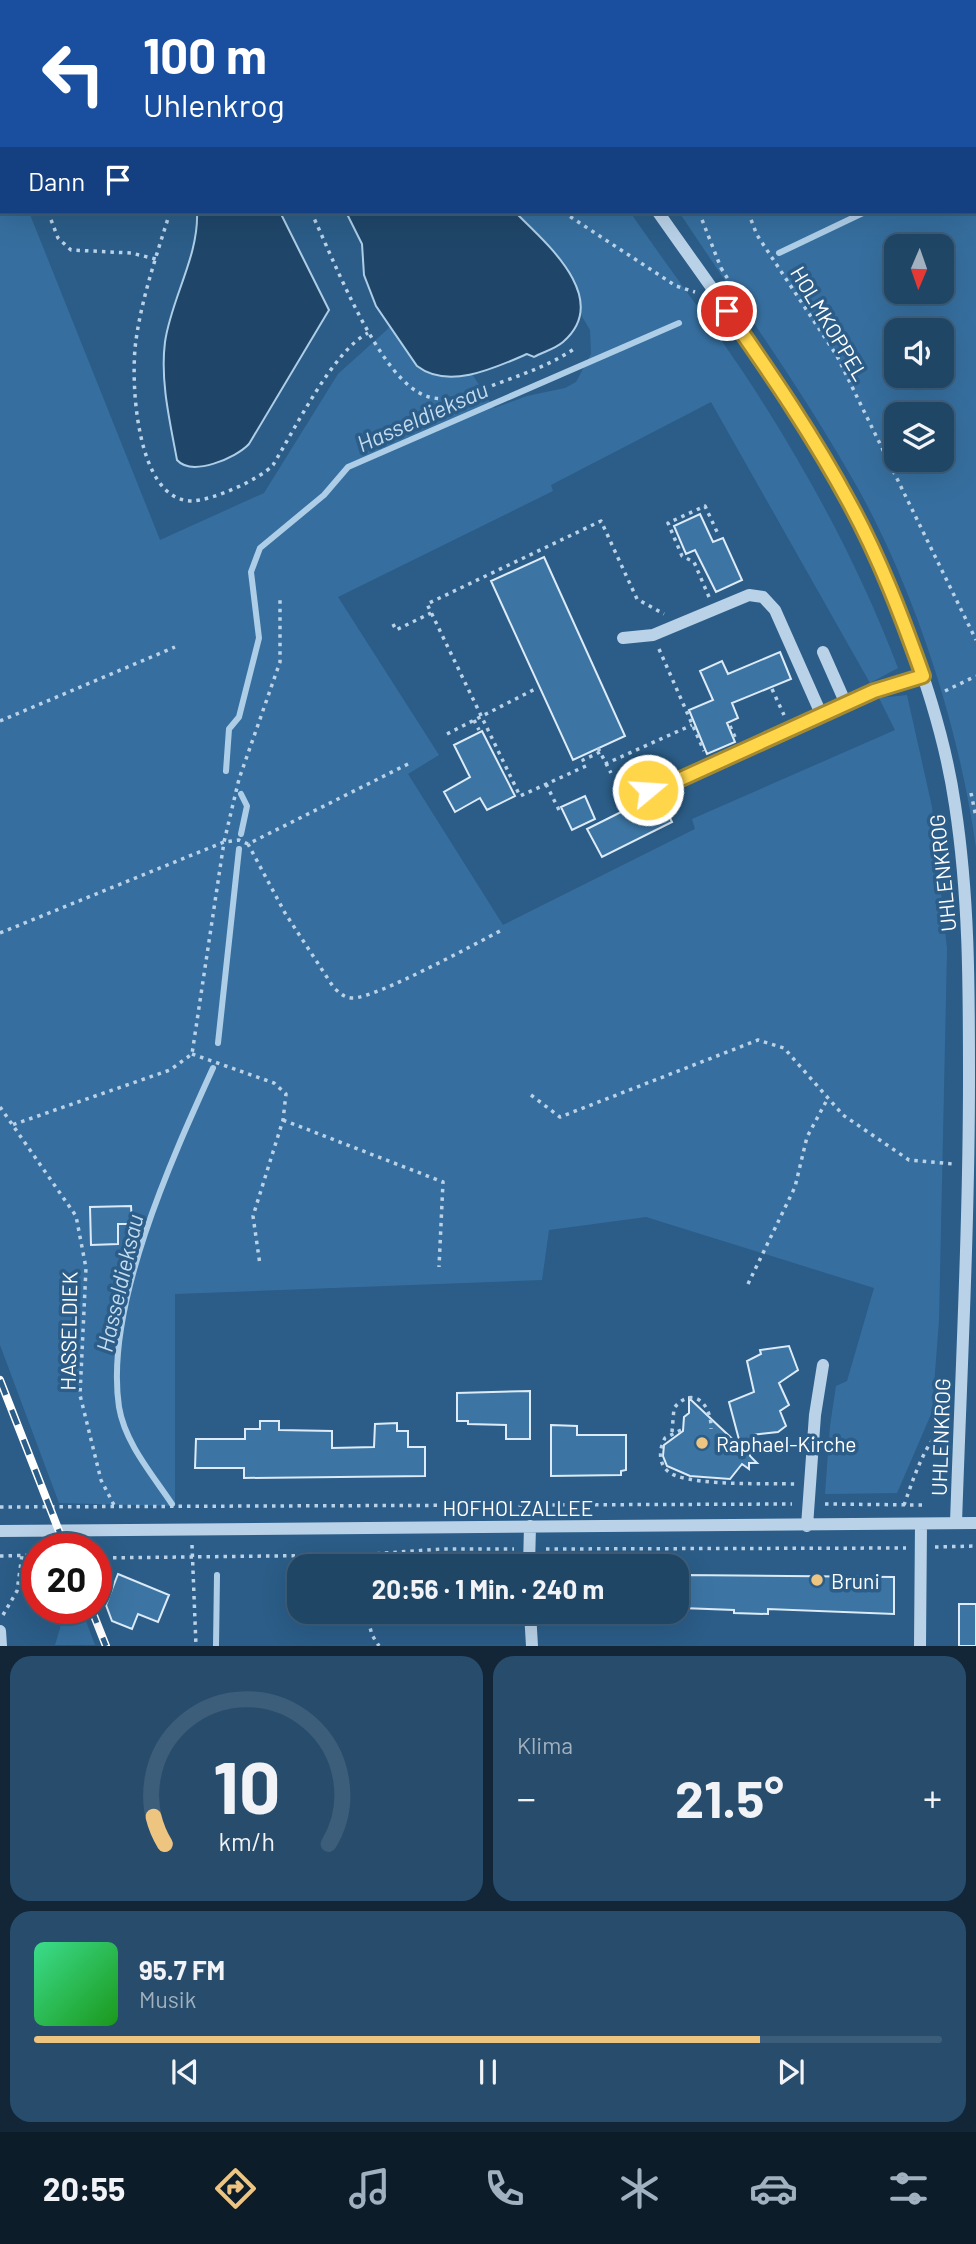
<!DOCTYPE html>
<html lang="de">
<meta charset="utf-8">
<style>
:root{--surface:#204666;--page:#284d6c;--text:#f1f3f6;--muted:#a2b1bf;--line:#3d5e7a;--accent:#eec481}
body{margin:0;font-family:Barlow,sans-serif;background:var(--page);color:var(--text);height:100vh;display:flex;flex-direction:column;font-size:26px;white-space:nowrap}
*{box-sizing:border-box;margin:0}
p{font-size:23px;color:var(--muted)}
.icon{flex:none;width:38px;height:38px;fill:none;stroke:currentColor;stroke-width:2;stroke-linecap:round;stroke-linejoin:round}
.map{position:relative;height:1646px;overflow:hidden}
.sheet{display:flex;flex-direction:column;gap:10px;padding:10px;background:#122638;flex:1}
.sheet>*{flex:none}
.banner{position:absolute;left:0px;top:0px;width:976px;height:214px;box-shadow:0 7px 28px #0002,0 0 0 2px var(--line);background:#1a4fa0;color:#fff;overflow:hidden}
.needle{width:46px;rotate:182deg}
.controls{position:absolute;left:884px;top:234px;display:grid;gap:14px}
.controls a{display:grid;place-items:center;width:70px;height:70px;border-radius:14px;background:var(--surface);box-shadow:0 7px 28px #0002,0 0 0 2px var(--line);font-size:35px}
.speed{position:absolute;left:21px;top:1533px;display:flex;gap:14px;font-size:35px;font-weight:700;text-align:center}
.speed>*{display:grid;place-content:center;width:91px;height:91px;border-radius:50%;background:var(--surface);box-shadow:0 7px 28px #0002,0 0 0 2px var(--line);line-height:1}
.speed .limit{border:10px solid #d22;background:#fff;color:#111}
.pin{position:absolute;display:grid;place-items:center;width:60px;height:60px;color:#fff;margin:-30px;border:4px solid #fff;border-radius:50%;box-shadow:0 2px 7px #0007}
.me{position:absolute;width:77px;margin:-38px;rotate:72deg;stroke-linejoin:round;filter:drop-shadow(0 0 5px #0008)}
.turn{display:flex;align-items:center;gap:24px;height:147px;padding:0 28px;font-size:32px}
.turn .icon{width:91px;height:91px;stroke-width:2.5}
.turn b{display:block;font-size:49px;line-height:60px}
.then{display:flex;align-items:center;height:66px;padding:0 28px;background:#0003;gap:14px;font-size:26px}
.big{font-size:52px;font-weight:700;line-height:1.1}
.sheet .widget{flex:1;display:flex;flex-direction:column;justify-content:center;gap:10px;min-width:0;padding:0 24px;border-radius:21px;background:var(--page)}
.sheet .dial{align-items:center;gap:0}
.dial svg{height:182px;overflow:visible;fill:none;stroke:var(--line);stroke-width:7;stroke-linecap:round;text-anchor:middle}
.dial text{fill:var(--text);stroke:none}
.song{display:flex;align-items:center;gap:21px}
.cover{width:84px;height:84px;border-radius:10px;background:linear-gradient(135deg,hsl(150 70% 55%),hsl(120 70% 35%))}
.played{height:7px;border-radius:4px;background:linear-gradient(90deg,var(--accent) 80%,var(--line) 80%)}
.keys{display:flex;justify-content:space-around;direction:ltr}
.heat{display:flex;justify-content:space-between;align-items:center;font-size:38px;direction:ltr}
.sheet .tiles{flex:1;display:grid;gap:10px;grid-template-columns:1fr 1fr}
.widget:last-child{grid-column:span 2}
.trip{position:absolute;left:287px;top:1554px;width:402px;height:70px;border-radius:21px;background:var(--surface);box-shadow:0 7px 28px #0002,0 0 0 2px var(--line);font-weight:700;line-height:70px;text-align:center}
.dock{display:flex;height:112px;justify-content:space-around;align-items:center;background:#0d1c29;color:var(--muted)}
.dock .icon{width:49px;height:49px}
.dock .selected{color:var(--accent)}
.dock b{font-size:32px;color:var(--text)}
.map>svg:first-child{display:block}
</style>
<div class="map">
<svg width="976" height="1646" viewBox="0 0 976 1646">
<rect width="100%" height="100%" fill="#2b5d88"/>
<path fill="#366f9f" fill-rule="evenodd" d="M681,0H976V848C960,731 917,596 860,492C806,395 740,304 679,212H975V2H675ZM896,247H942V292H896ZM896,331H942V376H896ZM896,415H942V460H896Z
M0,138L2,212H29L160,540L264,493L338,374L390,327C416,364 422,379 472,374L494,408L527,396L565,388L576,382L591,354L590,330L580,313L577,285L563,261L515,212H630C667,266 707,318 743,372C804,464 859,565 898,668L870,683L711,402L551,485L553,491L338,597L439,755L408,774L503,925L695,829L692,819L895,730L879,698L907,695L932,807L947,949L939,1320L932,1412L897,1493L825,1494L830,1426L836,1386L847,1381L874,1288L646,1217L549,1230L542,1280L175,1294V1506L59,1503L0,1345Z
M66,1608H81L95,1645H55Z"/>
<path fill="#1f4669" stroke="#aecee8" stroke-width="2" d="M197,212H280L329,310L249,444C236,458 192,477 177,460C170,422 160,381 165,342C171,299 199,256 197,212Z
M346,212H515C545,242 613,299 563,342C555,349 543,352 534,357L527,354C495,368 448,390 417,366L376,306L364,275L362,244Z"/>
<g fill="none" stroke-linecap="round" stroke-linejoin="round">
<path stroke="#aecee8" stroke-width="6" d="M975,160L976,159
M779,253L865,212
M226,771L229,729L239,717L259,638L251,572L260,548L324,495L348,467L679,323
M241,794L247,806L241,834
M218,1043L239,849
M172,1504C152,1474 125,1443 119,1407C104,1307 172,1158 213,1068
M216,1646L217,1575"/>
</g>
<path fill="#3c75a4" stroke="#dcebf7" stroke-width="2" d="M700,514L713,542L723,538L742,580L716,592L695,550L686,554L674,526Z
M544,557L625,736L573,760L491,581Z
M780,652L791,679L732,703L738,718L727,723L735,742L707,754L689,710L713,700L700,671L722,661L728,674Z
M482,731L515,796L487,810L480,798L455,812L444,792L470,777L454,745Z
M585,796L595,819L572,830L561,807Z
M660,797L672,822L602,857L587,829L647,799Z
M131,1206L132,1224H118V1244L91,1245L90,1207Z
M789,1346L798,1370L779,1383L789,1405L780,1411L786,1426L778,1432L752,1435L750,1456L757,1463H749V1469L742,1464L730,1479L690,1476L667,1466L663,1456L664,1445L683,1431L684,1417L689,1413V1398L741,1447L729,1402L754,1392L747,1361L761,1354L760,1350Z
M530,1391V1439H506V1425L468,1424V1421H457V1393Z
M260,1421H279V1430L332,1431V1448L374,1447L375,1424L397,1423V1431H408V1447H425V1476L244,1478V1468H195L196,1439H245V1429H260Z
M551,1425L577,1426V1435H626V1470L621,1471V1475L551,1476Z
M118,1574L169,1595L158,1622L138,1614L132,1629L112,1621L106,1605Z
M683,1575L894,1577V1614L768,1609V1614L734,1613V1610L682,1608Z
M959,1604H976V1646H959Z"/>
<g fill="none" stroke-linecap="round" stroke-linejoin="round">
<path stroke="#b9d2e8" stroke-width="3.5" stroke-dasharray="3.5 5" stroke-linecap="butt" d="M846,2L854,0
M0,127L2,128
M48,212L58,238L71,250L131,253L156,259
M170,212C157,254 142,297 136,340C130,381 136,501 192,501C213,500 259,480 273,465C295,429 333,351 368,333
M311,212C333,257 380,384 429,397C453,403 475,392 496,384C524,374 550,365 574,349
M563,212L676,286L695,292
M699,212L721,268
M748,212L757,235L837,356L976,640
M721,268L731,284
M709,597L694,562L682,556L668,523L705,506L718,534
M393,624L396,630L431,613
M659,649L704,751
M772,689L784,715
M945,691L976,676
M474,720L479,730
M0,721L175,647
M730,726L735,737
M447,734L537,688
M598,748L611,773
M600,752L583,760L586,766L520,796L427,604L601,521L637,599L664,614
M408,764L248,844L285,913L334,988C340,993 344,998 353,998C376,998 475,944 502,930
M605,764L692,725
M546,784L560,812
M971,793L976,817
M248,844L239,840L224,842L239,779L280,662V600
M0,933L224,842L192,1054L170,1070L12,1125
M192,1054L274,1083L286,1094L283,1120L253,1216L260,1265
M531,1095L560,1117L758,1040L784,1048L843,1115L909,1160L953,1164
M0,1107L76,1216L86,1268L80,1395L101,1480L115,1507
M283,1120L443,1182L439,1267
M748,1284L795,1187L807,1137L828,1098
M681,1430L665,1438C658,1451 658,1468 674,1475C702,1486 764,1483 795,1484
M672,1432L674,1408C694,1384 712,1406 711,1429
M825,1504L922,1505
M904,1505C911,1486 926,1437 944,1430
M0,1507L792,1504
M192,1545L196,1646
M935,1547L976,1546
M546,1549L906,1548
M0,1556L37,1555
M96,1558L359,1555L441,1549H514
M366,1612L372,1635L379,1646
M3,1615L17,1591L22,1555"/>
<path stroke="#b9d2e8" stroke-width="12" d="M510,0L511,2
M658,212C745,336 841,461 897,604C922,669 945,736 955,805C969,896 969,985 969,1077C969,1226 961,1375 956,1523
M623,638L653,635L749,595L763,597L775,610L822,716
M823,652L846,704
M621,786L648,790L661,788L874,691L923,676
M807,1526L815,1415L823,1365
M0,1531L976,1523
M529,1566L530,1526
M530,1612L532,1646
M0,1631L1,1646
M920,1646L921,1524"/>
<path stroke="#fff" stroke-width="21" d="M359,2L376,0
M0,23H2"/>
<g stroke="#fff" stroke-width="8">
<path id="rail" d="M0,1380L66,1549
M91,1608L106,1646"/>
</g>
<use href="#rail" stroke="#2b5d88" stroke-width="5" stroke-dasharray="16" stroke-linecap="butt"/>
</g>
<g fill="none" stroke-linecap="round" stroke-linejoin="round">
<g stroke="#a68a30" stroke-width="18">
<path id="route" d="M648,790L661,788L874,691L923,676C902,617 880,559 850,504C814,437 771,374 727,311"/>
</g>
<use href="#route" stroke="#ffd54a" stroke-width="12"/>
</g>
<g fill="#eec481" stroke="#2b5d88" stroke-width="2.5">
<circle cx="702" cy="1443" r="7"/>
<circle cx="817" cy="1580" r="7"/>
</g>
<g text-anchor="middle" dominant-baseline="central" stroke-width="7" stroke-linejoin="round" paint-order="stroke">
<g font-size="21" fill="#fff" stroke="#2b5d88">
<text transform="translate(830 323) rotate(59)">HOLMKOPPEL</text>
<text transform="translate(942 873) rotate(-96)">UHLENKROG</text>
<text transform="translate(68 1331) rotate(-89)">HASSELDIEK</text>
<text transform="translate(940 1437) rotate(-88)">UHLENKROG</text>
<text x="518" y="1507">HOFHOLZALLEE</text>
</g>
<g font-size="21" fill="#fff" stroke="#2b5d88" text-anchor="start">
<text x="716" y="1443">Raphael-Kirche</text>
<text x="831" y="1580">Bruni</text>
</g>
<g font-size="23" font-style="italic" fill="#c4dcef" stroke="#2b5d88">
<text transform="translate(422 416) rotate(-24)">Hasseldieksau</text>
<text transform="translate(119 1283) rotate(-77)">Hasseldieksau</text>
</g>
</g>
</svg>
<div class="controls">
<a><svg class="needle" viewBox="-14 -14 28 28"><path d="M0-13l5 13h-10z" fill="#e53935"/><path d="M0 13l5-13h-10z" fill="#a2b1bf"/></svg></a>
<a><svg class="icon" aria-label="sound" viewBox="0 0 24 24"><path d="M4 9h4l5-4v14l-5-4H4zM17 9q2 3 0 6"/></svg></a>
<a><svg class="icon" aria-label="layers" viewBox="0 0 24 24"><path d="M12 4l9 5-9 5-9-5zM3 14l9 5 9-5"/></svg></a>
</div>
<div class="speed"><div class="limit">20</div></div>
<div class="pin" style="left:727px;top:311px;background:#d93025"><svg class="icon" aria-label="arrive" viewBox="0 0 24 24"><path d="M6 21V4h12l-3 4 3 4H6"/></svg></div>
<svg class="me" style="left:648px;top:790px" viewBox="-20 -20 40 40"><circle r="17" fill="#ffd54a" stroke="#fff" stroke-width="3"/><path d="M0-11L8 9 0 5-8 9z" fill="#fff"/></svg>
<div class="trip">20:56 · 1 Min. · 240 m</div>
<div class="banner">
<div class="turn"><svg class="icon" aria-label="left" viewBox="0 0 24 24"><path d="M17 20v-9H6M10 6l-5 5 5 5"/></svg><div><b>100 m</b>Uhlenkrog</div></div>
<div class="then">Dann<svg class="icon" aria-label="arrive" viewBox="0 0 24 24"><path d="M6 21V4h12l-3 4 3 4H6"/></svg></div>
</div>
</div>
<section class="sheet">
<div class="tiles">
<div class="widget dial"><svg viewBox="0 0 100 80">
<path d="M14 69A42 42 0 1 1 86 69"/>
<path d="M14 69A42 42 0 0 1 9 57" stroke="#eec481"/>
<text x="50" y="56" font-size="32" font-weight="700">10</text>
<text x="50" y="72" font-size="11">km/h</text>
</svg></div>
<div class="widget"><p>Klima</p>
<div class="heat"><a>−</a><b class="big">21.5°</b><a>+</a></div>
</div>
<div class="widget">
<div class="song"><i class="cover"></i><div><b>95.7 FM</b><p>Musik</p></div></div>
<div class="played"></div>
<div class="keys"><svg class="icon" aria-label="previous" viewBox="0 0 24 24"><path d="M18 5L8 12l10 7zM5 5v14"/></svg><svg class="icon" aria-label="pause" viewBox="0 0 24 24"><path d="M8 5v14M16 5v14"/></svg><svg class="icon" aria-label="next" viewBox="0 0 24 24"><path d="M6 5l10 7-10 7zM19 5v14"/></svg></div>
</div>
</div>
</section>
<nav class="dock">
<b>20:55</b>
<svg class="icon selected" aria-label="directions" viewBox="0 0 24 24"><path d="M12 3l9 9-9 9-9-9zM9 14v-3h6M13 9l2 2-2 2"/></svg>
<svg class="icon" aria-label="music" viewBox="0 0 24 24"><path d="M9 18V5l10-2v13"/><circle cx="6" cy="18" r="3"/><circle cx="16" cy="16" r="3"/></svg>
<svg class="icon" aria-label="phone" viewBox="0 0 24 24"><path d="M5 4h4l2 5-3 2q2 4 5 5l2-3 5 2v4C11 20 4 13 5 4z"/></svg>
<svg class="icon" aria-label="climate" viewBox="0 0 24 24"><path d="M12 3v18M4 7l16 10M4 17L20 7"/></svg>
<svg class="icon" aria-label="car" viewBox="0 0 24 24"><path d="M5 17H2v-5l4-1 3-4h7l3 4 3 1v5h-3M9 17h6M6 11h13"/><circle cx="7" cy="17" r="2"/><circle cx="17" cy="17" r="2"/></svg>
<svg class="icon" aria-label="filters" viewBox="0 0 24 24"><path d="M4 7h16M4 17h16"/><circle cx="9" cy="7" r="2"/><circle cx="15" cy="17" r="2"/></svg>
</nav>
